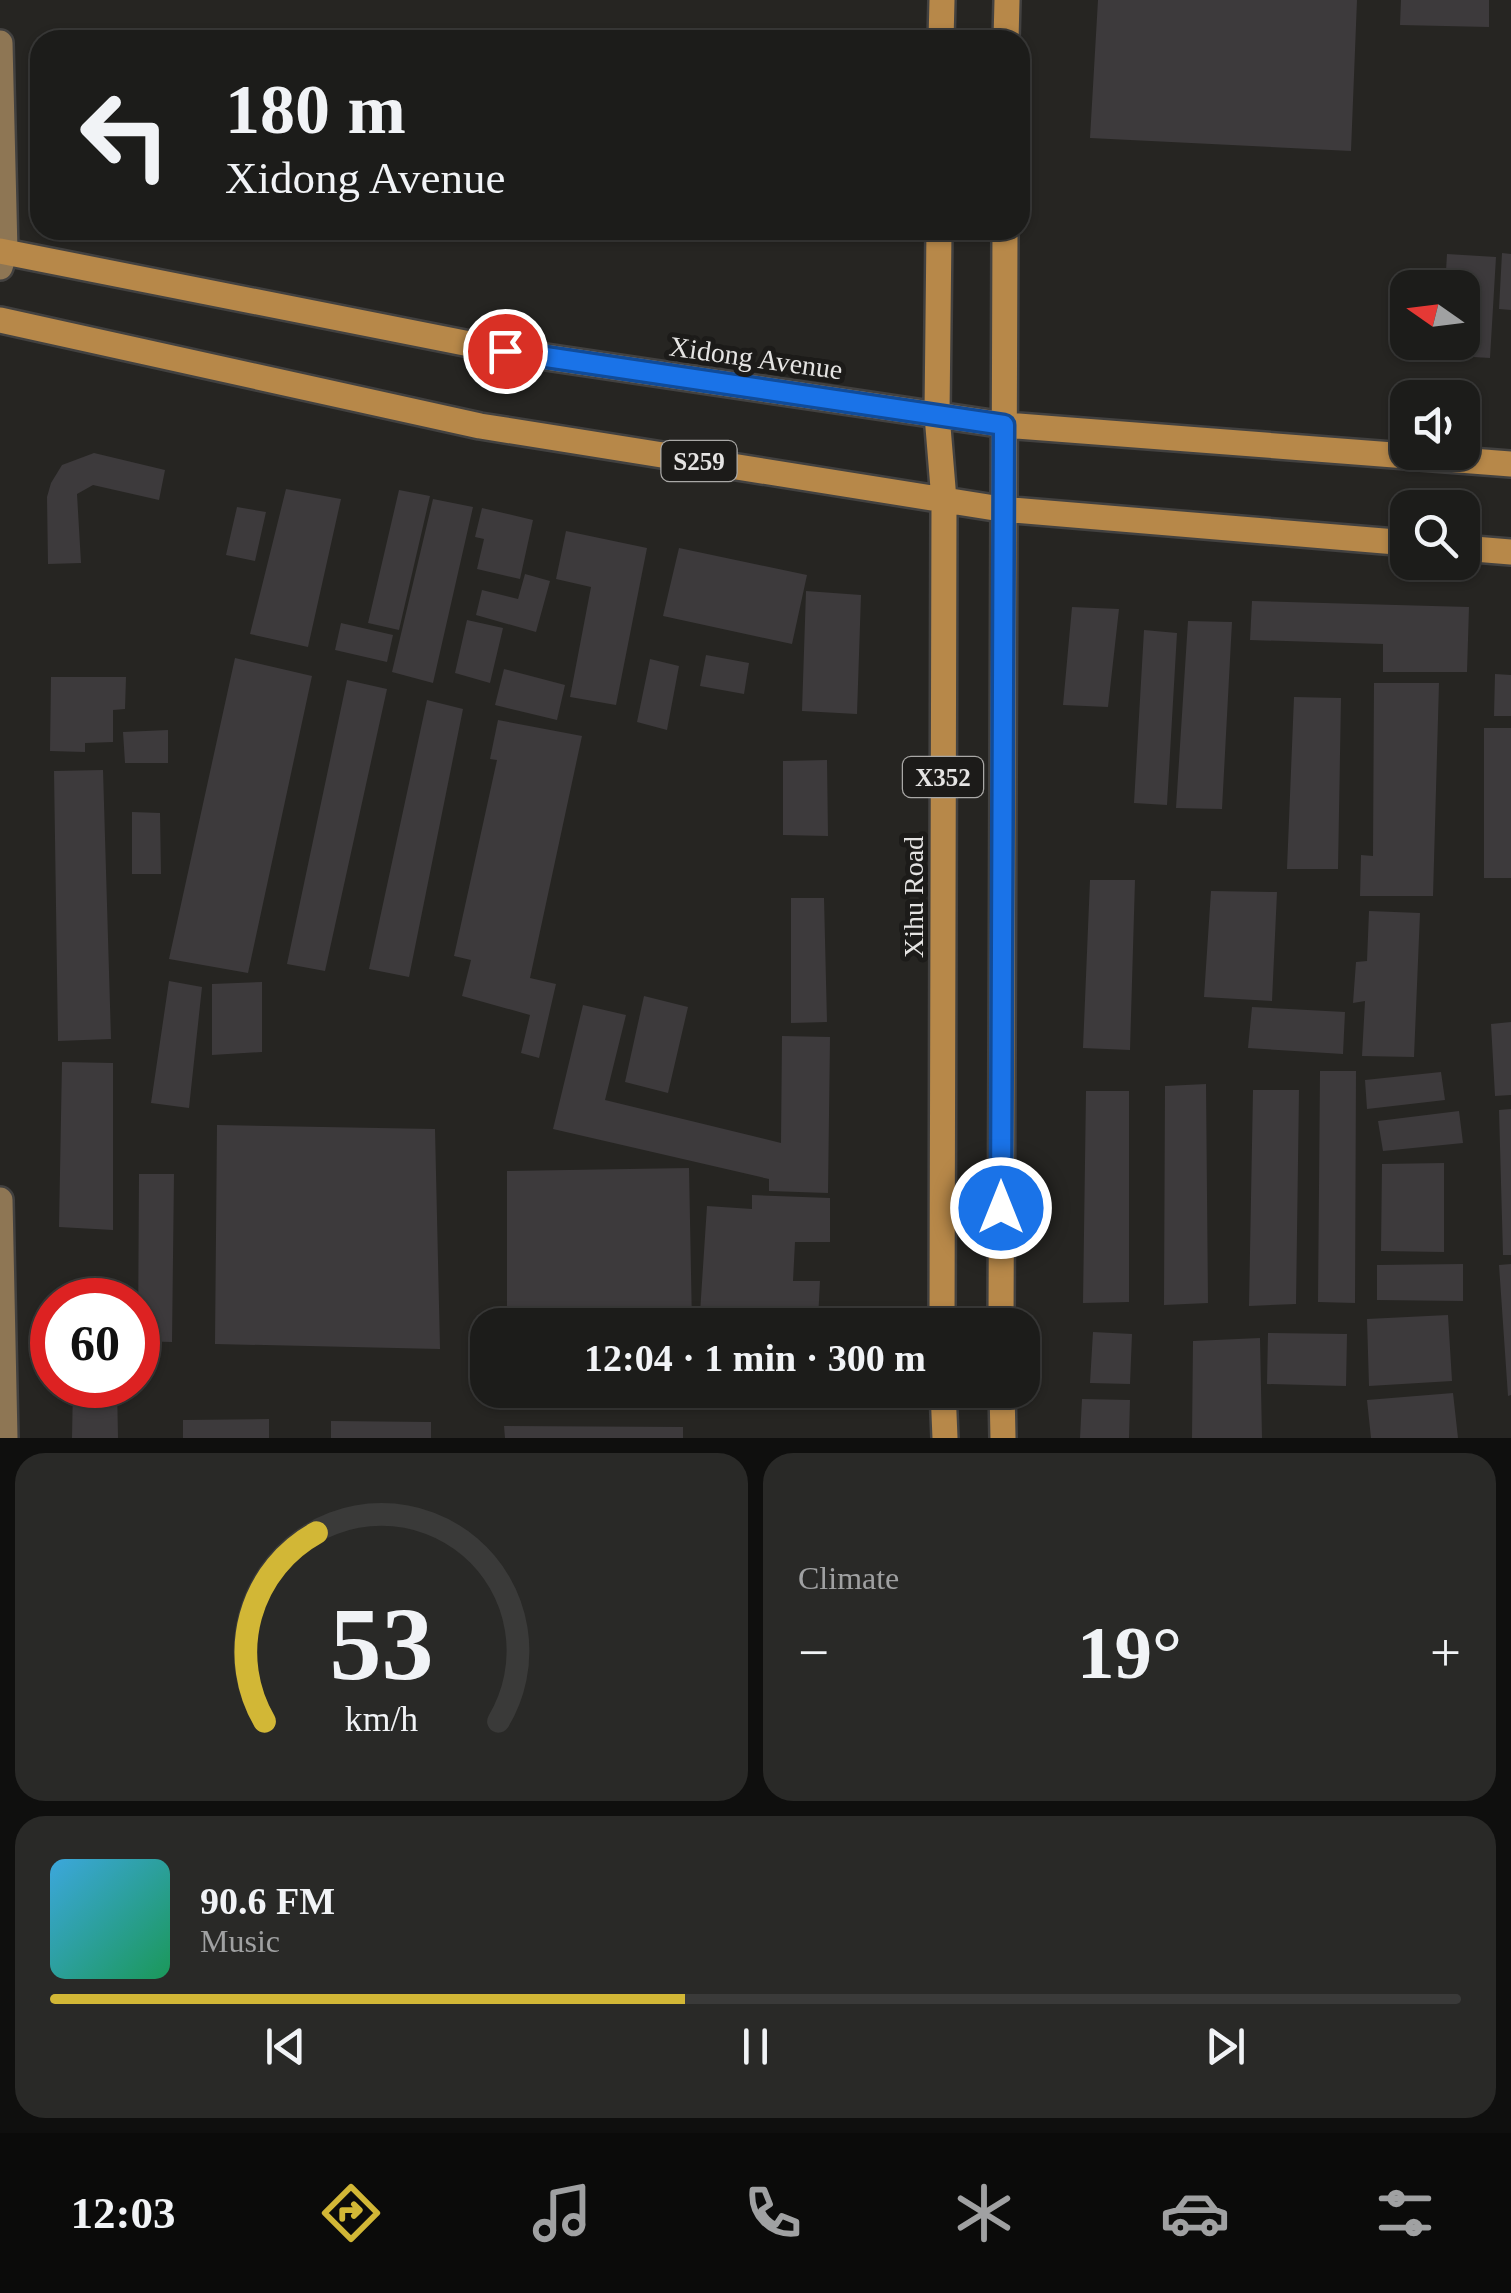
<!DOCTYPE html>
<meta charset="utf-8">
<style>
:root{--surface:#1c1c1a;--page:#292927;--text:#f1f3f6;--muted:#a0a1a2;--line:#3a3a39;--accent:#d2b736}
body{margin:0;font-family:"Times New Roman",serif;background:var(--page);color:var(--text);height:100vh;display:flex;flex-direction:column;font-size:38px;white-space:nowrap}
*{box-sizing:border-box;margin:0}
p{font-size:32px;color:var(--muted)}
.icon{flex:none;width:55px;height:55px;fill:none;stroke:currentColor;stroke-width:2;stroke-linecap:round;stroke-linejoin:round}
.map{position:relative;height:1438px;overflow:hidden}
.sheet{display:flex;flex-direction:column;gap:15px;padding:15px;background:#0f0f0e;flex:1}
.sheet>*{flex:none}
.top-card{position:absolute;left:30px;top:30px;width:1000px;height:210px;border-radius:30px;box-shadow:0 2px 8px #0004,0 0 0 2px var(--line);background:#1c1c1a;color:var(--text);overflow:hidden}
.needle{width:65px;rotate:284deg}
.tools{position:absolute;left:1390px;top:270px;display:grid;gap:20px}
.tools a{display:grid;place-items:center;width:90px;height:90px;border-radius:20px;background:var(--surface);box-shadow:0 2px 8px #0004,0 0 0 2px var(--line);font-size:50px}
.speed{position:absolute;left:30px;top:1278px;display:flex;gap:20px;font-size:50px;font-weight:700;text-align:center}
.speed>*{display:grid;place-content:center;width:130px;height:130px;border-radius:50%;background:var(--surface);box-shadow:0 2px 8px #0004,0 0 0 2px var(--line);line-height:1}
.speed .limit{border:15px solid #d22;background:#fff;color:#111}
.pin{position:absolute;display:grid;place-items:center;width:85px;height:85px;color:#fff;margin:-42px;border:5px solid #fff;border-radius:50%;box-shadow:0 2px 10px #0007}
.me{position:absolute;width:110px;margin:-55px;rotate:0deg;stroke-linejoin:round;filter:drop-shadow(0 0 8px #0008)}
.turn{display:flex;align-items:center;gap:35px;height:210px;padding:0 30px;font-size:45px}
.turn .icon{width:130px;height:130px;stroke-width:2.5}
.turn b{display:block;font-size:70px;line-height:85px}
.big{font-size:75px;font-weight:700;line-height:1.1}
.sheet .tile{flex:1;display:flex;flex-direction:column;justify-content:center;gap:15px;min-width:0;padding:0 35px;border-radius:30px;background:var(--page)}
.sheet .dial{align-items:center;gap:0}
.dial svg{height:260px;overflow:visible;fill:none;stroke:var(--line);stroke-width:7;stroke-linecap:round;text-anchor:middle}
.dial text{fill:var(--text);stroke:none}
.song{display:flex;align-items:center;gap:30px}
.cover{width:120px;height:120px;border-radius:15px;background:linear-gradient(135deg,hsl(200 70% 55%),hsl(150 70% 35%))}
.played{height:10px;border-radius:5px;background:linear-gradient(90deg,var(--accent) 45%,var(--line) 45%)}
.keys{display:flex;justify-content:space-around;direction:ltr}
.heat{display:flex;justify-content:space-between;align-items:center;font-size:55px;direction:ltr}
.sheet .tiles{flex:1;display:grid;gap:15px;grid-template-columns:1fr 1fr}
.tile:last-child{grid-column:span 2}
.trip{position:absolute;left:470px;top:1308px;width:570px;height:100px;border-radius:30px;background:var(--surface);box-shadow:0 2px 8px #0004,0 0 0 2px var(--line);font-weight:700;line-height:100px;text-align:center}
.tab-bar{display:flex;height:160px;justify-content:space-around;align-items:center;background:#0b0b0a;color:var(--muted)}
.tab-bar .icon{width:70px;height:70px}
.tab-bar .current{color:var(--accent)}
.tab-bar b{font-size:45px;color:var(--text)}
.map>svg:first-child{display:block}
</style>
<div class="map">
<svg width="1511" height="1438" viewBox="0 0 1511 1438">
<rect width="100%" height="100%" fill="#262522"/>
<path fill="#3d3a3c" d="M1098,0H1357L1351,151L1090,138Z
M1401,0H1489V27L1400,25Z
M1502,253L1511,254V310L1499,309Z
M1447,254L1496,257L1490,358L1440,355L1441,342H1462V288H1445Z
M94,453L165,470L159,500L93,485L77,494L81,563L48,564L47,497L51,483L62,465Z
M286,489L341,499L308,647L250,634Z
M399,490L430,496L399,630L368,623Z
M433,499L473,507L433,683L392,672Z
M237,507L266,512L255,561L226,555Z
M482,508L533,520L520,579L477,569L484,539L475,537Z
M566,531L647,548L616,705L570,697L591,587L556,579Z
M679,548L807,575L792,644L663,616Z
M525,574L550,581L536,632L476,615L482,590L518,599Z
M806,591L861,595L857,714L802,711Z
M1252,601L1469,607L1467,672H1383V644L1250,640Z
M1072,607L1119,609L1108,707L1063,705Z
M467,620L503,628L490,683L455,673Z
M1188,621L1232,622L1222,809L1176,808Z
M341,623L393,635L387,662L335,650Z
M1144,630L1177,633L1167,805L1134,803Z
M706,655L749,663L744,694L700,686Z
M235,658L312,676L248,973L169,959Z
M650,659L679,666L667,730L637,722Z
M504,669L565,685L557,720L495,705Z
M1495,674L1511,675V716H1494Z
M51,677H126L125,709L113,710V742L85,743V752L50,751Z
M347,680L387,689L325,971L287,964Z
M1374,683H1439L1433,896H1360L1361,855L1373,856Z
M1294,697L1341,698L1338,869H1287Z
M427,700L463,709L409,977L369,969Z
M498,720L582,736L530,978L556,984L539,1058L521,1053L530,1015L462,996L471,960L454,956L497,760L490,759Z
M1484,728H1511V878H1484Z
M168,730V763H125L123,732Z
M827,760L828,836L783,835V761Z
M103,770L111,1039L58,1041L54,771Z
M132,812L160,813L161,874H132Z
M1090,880H1135L1130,1050L1083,1048Z
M1211,891L1277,892L1272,1001L1204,997Z
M791,898H824L827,1022L791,1023Z
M1369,911L1420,913L1414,1057L1362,1056L1365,1001L1353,1003L1356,962L1367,961Z
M169,981L202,987L189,1108L151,1103Z
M262,982V1052L212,1055V984Z
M644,996L688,1007L668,1093L625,1082Z
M583,1005L626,1015L605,1100L781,1143L782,1036L830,1037L828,1193L769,1191V1179L553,1129Z
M1252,1007L1345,1012L1343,1054L1248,1048Z
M1511,1022V1095L1495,1096L1491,1024Z
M62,1062L113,1063V1230L59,1227Z
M1320,1071H1356L1355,1303L1318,1302Z
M1441,1072L1445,1100L1367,1109L1365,1080Z
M1206,1084L1208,1303L1164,1305L1165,1086Z
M1253,1090H1299L1296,1304L1249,1306Z
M1086,1091H1129V1302L1083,1303Z
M1511,1109V1255H1503L1499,1110Z
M1459,1111L1463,1143L1383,1151L1378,1121Z
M217,1125L435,1129L440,1349L215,1344Z
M1444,1163V1252L1381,1251L1382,1164Z
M689,1168L692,1325H507V1171Z
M139,1174H174L172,1342L138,1341Z
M752,1195L830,1198V1242H795L793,1281H820L818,1320L756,1325V1315L700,1313L707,1206L752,1209Z
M1463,1264V1301L1377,1300V1265Z
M1511,1264V1395L1508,1396L1499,1265Z
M1448,1315L1452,1381L1369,1386L1367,1319Z
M1093,1332L1132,1334L1130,1384L1090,1383Z
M1268,1333L1347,1334L1346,1386L1267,1384Z
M1260,1338L1262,1438H1192L1193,1341Z
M73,1385H117L118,1438H72Z
M1453,1393L1458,1438H1371L1367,1400Z
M1082,1399L1130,1400L1129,1438H1080Z
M269,1419V1438H183V1420Z
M331,1421L431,1422V1438H331Z
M504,1426L683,1427V1438H505Z"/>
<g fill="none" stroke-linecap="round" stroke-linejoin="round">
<g stroke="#424140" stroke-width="30">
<path id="secondary" d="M0,43L5,252L0,267
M0,1200L5,1438"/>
</g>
<g stroke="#424140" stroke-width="30">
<path id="primary" d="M941,40L942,0
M1006,40L1007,0
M939,230L937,415L944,500L942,1325
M0,251L505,351L1005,425L1511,464
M0,320L480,426L1001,509L1408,543
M1462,548L1511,552
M1001,1325L1005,230
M943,1390L945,1438
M1002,1390L1003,1438"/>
</g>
<use href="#secondary" stroke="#8e7654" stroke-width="25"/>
<use href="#primary" stroke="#b78849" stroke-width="25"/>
</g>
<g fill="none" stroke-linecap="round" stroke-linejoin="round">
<g stroke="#114b97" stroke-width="25">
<path id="route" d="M505,351L1004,425L1001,1208"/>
</g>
<use href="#route" stroke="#1a73e8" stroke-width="18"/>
</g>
<g text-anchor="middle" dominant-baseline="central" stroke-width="10" stroke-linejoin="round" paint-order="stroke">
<g fill="#1c1b19" stroke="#a9a8a6" stroke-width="2.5">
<rect x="661.5" y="441" width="75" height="40" rx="8"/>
<rect x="903" y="757" width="80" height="40" rx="8"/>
</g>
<g font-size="25" font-weight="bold" fill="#e5e4e3">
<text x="699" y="461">S259</text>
<text x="943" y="777">X352</text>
</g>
<g font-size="28" fill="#e5e4e3" stroke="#1c1b19">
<text transform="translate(756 358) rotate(8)">Xidong Avenue</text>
<text transform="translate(913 897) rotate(-90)">Xihu Road</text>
</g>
</g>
</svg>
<div class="tools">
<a><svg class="needle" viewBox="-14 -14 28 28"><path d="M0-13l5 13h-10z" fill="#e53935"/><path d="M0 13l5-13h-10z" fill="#a0a1a2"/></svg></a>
<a><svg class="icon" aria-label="sound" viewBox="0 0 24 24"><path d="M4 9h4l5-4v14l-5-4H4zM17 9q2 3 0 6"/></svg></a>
<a><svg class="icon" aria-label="search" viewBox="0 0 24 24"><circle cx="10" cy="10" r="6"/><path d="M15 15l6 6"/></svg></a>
</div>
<div class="speed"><div class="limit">60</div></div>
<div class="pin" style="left:505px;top:351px;background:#d93025"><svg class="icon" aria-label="arrive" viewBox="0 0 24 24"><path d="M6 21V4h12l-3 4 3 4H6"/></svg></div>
<svg class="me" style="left:1001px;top:1208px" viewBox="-20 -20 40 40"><circle r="17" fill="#1a73e8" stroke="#fff" stroke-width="3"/><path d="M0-11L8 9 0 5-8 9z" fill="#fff"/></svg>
<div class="trip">12:04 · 1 min · 300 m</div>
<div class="top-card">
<div class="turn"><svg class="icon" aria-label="left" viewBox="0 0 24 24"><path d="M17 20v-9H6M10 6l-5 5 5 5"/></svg><div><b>180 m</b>Xidong Avenue</div></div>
</div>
</div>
<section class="sheet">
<div class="tiles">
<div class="tile dial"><svg viewBox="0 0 100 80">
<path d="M14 69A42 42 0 1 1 86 69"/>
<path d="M14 69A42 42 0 0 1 30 11" stroke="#d2b736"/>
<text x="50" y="56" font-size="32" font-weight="700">53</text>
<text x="50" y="72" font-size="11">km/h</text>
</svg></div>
<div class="tile"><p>Climate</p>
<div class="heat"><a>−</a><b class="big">19°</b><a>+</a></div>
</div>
<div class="tile">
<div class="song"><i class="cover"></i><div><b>90.6 FM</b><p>Music</p></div></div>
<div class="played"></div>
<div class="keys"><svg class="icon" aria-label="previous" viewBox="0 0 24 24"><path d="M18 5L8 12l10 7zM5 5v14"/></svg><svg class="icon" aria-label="pause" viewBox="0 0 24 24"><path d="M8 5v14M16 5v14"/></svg><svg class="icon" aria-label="next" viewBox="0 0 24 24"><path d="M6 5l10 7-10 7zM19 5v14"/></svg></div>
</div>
</div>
</section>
<nav class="tab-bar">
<b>12:03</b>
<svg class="icon current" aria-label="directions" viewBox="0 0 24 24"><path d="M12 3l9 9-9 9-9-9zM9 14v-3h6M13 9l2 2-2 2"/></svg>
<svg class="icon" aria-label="music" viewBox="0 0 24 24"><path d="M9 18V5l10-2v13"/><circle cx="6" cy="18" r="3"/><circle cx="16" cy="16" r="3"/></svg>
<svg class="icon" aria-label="phone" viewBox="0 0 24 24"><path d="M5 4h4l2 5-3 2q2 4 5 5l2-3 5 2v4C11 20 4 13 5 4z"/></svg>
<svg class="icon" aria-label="climate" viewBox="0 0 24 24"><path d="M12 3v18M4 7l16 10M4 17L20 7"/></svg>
<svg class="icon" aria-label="car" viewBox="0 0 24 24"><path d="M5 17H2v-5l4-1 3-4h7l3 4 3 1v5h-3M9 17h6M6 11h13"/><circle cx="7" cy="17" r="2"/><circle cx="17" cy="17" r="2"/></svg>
<svg class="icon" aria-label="filters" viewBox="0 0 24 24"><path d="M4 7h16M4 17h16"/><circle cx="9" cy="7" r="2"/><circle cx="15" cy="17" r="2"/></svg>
</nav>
